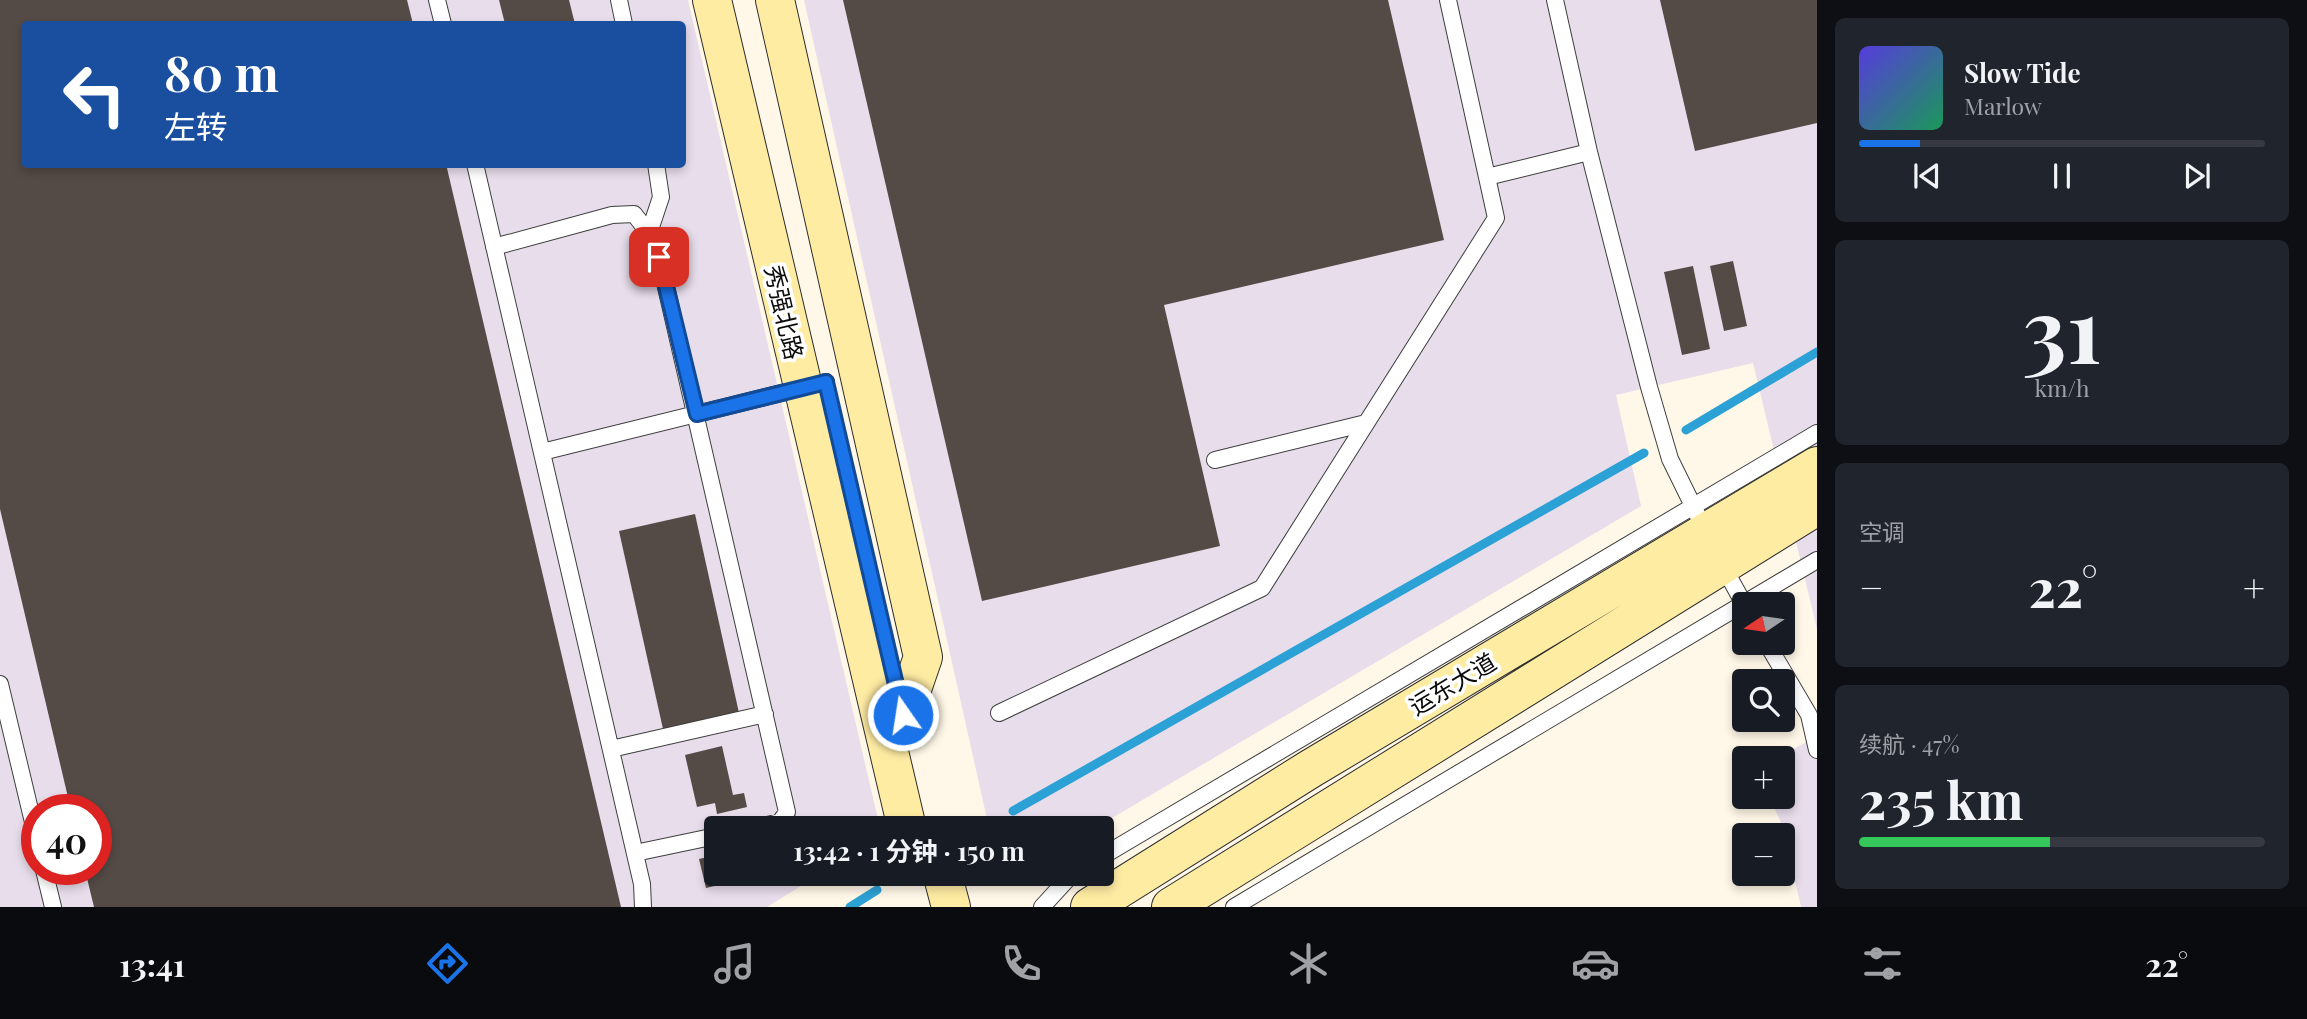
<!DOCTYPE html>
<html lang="zh">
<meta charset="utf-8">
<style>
:root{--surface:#171b24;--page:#20242c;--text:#f1f3f6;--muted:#9ea1a6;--line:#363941;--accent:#1a73e8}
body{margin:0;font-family:"Playfair Display","Noto Sans SC",serif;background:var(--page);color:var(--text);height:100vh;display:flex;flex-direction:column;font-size:26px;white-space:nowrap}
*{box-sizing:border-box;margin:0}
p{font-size:23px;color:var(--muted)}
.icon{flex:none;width:38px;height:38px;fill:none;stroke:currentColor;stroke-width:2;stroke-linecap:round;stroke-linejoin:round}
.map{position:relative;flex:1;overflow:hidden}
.sheet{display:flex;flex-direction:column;gap:18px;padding:18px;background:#0d0f14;width:490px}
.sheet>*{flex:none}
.top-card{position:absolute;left:21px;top:21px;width:665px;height:147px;border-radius:7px;box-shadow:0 4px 10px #0003;background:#1a4fa0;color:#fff;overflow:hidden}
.needle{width:46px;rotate:257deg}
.controls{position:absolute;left:1732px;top:592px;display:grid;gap:14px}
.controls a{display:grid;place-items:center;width:63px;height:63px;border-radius:7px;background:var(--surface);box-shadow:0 4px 10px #0003;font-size:35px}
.speed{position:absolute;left:21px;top:794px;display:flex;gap:14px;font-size:35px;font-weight:700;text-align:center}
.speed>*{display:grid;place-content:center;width:91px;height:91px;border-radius:50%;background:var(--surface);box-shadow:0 4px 10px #0003;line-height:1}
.speed .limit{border:10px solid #d22;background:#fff;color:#111}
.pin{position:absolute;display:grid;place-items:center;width:60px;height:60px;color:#fff;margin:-30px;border-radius:14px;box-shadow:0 4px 10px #0006}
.me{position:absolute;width:77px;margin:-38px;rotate:347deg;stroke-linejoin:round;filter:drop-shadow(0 0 5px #0008)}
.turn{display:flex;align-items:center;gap:24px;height:147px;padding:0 28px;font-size:32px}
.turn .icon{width:91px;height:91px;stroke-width:2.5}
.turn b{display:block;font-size:49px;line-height:60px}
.big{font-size:52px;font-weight:700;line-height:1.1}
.sheet .card{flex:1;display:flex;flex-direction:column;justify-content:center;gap:10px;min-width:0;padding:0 24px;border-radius:10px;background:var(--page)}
.sheet .dial{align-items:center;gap:0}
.dial b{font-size:91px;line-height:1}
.song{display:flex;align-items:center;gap:21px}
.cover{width:84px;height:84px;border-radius:10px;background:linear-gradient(135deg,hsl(250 70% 55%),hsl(150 70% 35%))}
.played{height:7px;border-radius:4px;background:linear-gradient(90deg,var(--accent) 15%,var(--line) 15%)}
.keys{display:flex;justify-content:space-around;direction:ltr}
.heat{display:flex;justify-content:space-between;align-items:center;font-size:38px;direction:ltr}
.charge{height:10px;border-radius:5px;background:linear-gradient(90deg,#34c759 47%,var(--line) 0)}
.trip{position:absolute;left:704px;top:816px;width:410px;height:70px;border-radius:7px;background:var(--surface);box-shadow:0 4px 10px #0003;font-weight:700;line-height:70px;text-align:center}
.dock{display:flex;height:112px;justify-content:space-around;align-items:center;background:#090b0e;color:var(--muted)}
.dock .icon{width:49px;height:49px}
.dock .on{color:var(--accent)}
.dock b{font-size:32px;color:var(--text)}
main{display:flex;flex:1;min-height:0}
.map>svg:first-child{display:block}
</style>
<main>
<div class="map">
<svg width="1817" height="907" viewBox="0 0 1817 907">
<rect width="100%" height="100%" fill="#fff8e8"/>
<path fill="#e8ddeb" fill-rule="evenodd" d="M0,0H688L880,828H716V873H822L767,907H0ZM24,24H682V164H24ZM37,810H96V870H37Z
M804,0H1817V629L1753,363L1616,395L1641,506L1095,828H989Z
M1817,736V907H1801L1782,825L1769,796H1783V758H1778Z"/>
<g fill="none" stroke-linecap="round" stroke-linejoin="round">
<path stroke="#2ca1d5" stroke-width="9" d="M1686,430L1817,352
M1013,811L1644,453
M850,907L877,890"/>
</g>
<path fill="#544a46" d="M0,0H407L413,24H24V164H446L621,907H94L85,870H96V810H71L0,509Z
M499,0H569L575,24H505Z
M843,0H1388L1444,240L1164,305L1220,546L982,601Z
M1660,0H1817V123L1695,151Z
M1733,261L1747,326L1724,331L1710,266Z
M1693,266L1710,349L1682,355L1664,272Z
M695,514L739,713L663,729L619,531Z
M722,746L733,795L744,793L747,807L717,814L715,803L697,807L685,755Z
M716,855V873L765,874L706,888L699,859Z"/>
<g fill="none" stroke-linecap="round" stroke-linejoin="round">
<g stroke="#3e3e3e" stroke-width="18">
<path id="lane" d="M437,0L443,24
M619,0L624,24
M1555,0L1589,152L1649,387L1670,459L1698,516
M475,164L642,884L643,907
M1487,177L1589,152
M649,233L661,197L656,164
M494,247L612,215L634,214L649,233L659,257L787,812L780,822L755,828
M542,452L826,382
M1215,460L1366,423
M1722,564L1745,606
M1766,642L1809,715L1817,750
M0,684L37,839
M999,713L1262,588L1496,218L1448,0
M611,749L765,714
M635,853L716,836
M1101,857L1817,433
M44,870L53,907
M1042,907L1073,873
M1234,907L1817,560"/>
</g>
<g stroke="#2d2d2d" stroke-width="40">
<path id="secondary" d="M712,0L907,828
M775,0L923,657L903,715
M942,873L951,907
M1090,907L1310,769L1817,466
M1171,907L1817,506"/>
</g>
<use href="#lane" stroke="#fff" stroke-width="16"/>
<use href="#secondary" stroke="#ffeca3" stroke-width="38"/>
</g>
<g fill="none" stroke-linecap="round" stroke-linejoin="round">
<g stroke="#114b97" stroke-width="18">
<path id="route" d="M659,257L697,414L826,382L903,715"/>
</g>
<use href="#route" stroke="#1a73e8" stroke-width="12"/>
</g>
<g text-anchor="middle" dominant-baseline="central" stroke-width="7" stroke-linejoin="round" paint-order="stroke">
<g font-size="24" fill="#0b0b0b" stroke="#fff">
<text transform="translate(785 312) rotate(77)">秀强北路</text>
<text transform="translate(1452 683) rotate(-31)">运东大道</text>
</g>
</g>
</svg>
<div class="controls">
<a><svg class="needle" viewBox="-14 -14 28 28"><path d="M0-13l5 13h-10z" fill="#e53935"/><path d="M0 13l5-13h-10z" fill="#9ea1a6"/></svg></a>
<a><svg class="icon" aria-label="search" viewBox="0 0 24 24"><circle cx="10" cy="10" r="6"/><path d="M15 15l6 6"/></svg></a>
<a>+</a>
<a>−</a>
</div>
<div class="speed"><div class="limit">40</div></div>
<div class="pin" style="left:659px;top:257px;background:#d93025"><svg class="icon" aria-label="arrive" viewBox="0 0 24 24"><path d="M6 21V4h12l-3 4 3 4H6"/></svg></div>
<svg class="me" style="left:903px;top:715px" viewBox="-20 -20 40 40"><circle r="17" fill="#1a73e8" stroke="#fff" stroke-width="3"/><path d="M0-11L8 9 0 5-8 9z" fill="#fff"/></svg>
<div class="trip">13:42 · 1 分钟 · 150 m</div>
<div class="top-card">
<div class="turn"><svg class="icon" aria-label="left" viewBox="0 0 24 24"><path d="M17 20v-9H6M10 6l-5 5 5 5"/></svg><div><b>80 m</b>左转</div></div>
</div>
</div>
<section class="sheet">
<div class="card">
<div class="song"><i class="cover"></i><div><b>Slow Tide</b><p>Marlow</p></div></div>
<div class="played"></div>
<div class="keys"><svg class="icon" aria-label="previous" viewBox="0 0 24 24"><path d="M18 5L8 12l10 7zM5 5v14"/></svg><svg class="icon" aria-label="pause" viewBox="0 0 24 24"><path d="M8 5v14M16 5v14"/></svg><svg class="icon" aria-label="next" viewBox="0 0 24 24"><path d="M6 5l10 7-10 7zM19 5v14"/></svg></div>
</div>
<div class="card dial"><b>31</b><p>km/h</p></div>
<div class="card"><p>空调</p>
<div class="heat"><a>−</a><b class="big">22°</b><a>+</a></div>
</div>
<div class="card"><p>续航 · 47%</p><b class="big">235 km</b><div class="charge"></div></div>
</section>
</main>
<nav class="dock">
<b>13:41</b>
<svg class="icon on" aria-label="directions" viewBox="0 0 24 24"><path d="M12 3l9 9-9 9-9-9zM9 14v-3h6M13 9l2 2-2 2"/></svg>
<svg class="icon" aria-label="music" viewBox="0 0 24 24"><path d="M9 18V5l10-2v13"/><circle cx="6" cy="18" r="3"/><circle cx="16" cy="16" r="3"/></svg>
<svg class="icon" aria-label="phone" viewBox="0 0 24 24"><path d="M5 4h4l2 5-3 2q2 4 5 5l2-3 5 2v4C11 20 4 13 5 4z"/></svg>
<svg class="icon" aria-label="climate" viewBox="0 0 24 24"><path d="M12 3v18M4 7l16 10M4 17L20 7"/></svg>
<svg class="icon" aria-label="car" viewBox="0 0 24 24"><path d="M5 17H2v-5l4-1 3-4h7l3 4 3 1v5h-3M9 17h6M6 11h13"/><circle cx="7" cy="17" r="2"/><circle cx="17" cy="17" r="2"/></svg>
<svg class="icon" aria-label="filters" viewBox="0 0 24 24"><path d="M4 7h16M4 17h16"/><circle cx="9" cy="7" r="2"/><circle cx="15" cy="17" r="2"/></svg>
<b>22°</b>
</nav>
